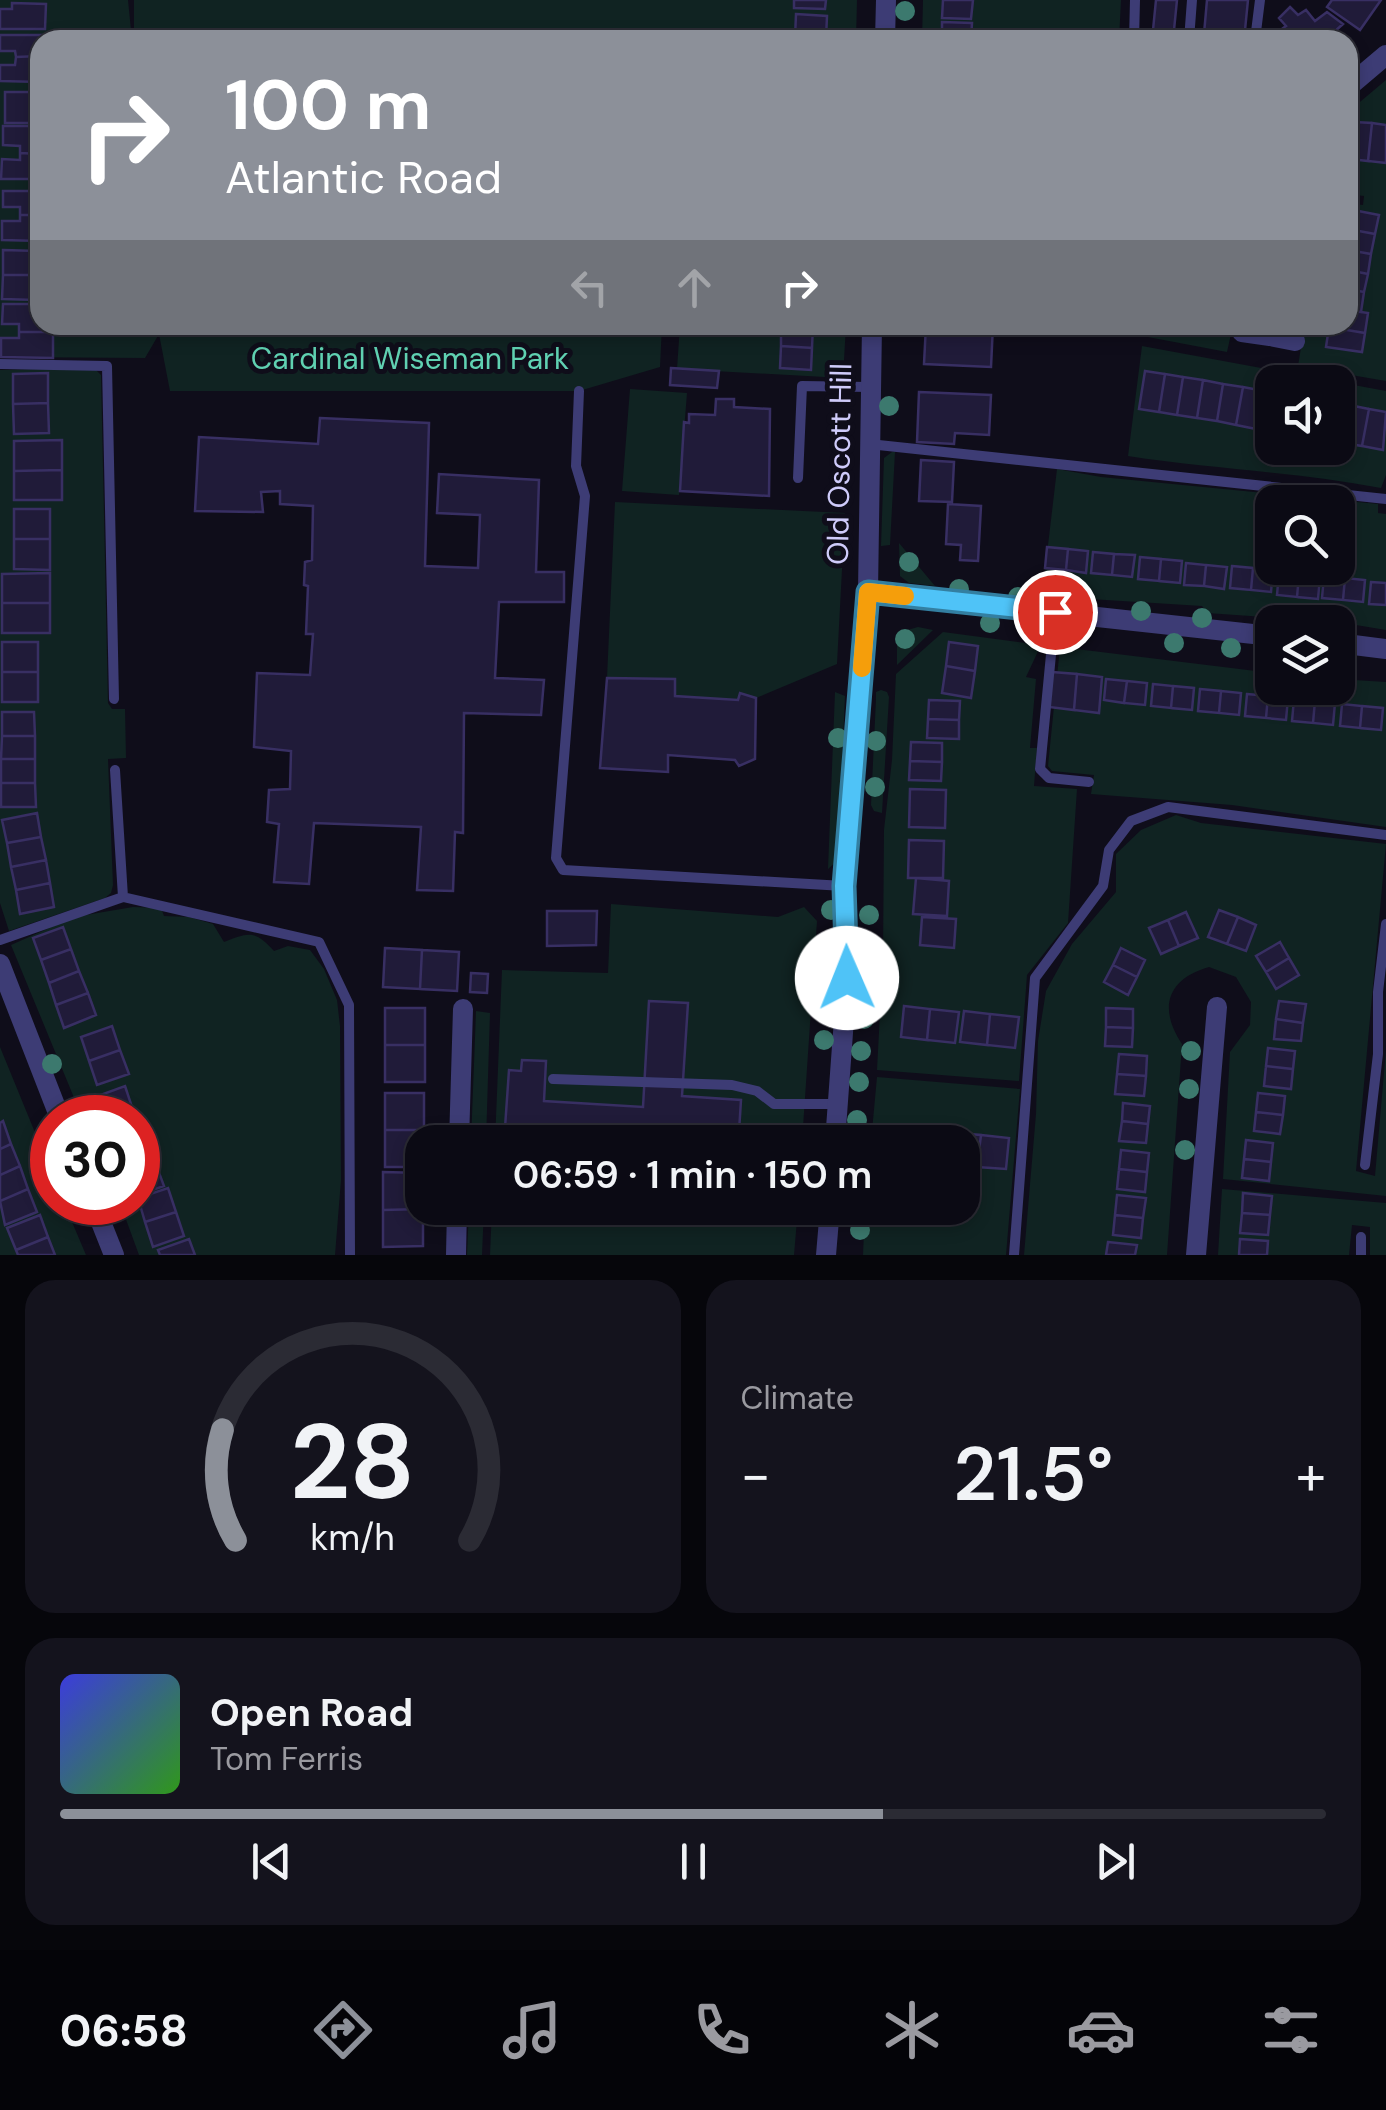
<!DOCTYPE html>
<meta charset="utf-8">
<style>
:root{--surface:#0b0a14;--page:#14131d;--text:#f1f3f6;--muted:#9a9aa0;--line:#2b2b34;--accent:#8c9099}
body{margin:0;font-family:"DM Sans",sans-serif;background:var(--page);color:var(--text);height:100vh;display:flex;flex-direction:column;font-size:38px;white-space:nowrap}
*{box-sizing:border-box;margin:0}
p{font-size:32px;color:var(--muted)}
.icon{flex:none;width:55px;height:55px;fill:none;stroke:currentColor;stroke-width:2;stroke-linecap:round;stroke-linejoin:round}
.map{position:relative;height:1255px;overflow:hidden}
.drawer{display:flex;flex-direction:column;gap:25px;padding:25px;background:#06060b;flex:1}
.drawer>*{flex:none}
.hud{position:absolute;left:30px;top:30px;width:1328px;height:305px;border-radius:30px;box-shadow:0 5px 15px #0003,0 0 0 2px var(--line);background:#8c9099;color:#fff;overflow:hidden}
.buttons{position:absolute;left:1255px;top:365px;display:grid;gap:20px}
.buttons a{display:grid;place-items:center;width:100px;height:100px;border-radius:20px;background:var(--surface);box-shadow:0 5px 15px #0003,0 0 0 2px var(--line);font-size:50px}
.speed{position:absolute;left:30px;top:1095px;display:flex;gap:20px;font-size:50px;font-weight:700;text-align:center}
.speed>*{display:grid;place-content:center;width:130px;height:130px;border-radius:50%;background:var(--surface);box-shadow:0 5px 15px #0003,0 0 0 2px var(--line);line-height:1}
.speed .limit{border:15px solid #d22;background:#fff;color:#111}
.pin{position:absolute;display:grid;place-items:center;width:85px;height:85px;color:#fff;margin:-42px;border:5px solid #fff;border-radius:50%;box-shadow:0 2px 10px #0007}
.me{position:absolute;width:110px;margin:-55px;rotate:359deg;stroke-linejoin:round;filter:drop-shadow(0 0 8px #0008)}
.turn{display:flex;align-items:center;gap:35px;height:210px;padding:0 30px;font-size:45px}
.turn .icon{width:130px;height:130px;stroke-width:2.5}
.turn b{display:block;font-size:70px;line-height:85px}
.lanes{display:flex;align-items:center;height:95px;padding:0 30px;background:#0003;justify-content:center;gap:50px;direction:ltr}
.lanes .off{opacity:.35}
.big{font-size:75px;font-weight:600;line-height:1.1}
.drawer .tile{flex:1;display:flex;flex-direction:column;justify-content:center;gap:15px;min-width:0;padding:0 35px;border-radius:30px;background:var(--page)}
.drawer .dial{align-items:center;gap:0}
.dial svg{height:260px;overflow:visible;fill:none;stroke:var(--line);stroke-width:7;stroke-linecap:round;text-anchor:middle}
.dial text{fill:var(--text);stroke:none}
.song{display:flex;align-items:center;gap:30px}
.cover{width:120px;height:120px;border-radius:15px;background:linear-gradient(135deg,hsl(240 70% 55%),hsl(110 70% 35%))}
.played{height:10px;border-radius:5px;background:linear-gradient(90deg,var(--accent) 65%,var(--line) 65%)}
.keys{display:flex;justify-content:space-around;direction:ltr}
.heat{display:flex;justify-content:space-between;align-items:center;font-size:55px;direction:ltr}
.drawer .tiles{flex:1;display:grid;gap:25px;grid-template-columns:1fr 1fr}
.tile:last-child{grid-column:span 2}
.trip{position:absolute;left:405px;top:1125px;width:575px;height:100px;border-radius:30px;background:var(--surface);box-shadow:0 5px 15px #0003,0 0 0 2px var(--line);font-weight:600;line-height:100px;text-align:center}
.dock{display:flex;height:160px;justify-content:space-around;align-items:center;background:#040408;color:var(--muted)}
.dock .icon{width:70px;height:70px}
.dock .current{color:var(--accent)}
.dock b{font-size:45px;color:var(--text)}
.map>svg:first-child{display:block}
</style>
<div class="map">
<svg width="1386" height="1255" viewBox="0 0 1386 1255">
<rect width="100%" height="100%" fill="#0f0d1a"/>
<path fill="#102322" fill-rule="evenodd" d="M0,0H128L132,40H40V325H662L660,367L579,391H170L159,334L145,358L0,357Z
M134,0H857L856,40H693V36H675L674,40H134Z
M923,0H1121L1119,40H922Z
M1386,80V381L1298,366L1304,329L1299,325H1348V203L1363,205L1364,196L1348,194V112Z
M680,325H846L843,378L677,369Z
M1132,325H1233L1227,352L1132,334Z
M1142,346L1386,391V475L1381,488C1297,472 1212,469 1128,456ZM1272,382H1338V448H1272Z
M94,368L101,375L108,703L112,709H125L126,758L108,759L113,885L111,893L105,898L9,931L0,903V370Z
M630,389L687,393L679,495L622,491Z
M892,452H895L890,545L881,546L884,458Z
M1057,469L1101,477L1378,504V513L1386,514V630L1338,622L1207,613L1202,606L1042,596ZM1272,502H1338V568H1272Z
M615,502L845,513L837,664L756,698L740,694L738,700L675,696L674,679L607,678Z
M899,543L935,586L909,583L900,576Z
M918,627L933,630L897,665V633Z
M943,632L1041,645L1026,677L1036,679L1030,748H1037L1034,786L1077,789L1068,923L1027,975L1019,1081L877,1070L883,956L884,830L892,760L896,674Z
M1060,647L1272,673V688H1338V679L1386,682V827L1232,805L1091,794L1094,775L1052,771L1048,766Z
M881,690L887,692L889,697L882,813L874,811L871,805L876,699V692Z
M835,692L845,696L838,860L828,869Z
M1176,815L1201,823L1386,844L1356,1171L1375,1176L1386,1050V1196L1223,1179L1230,1052L1250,1025L1251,1002L1236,977L1209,967C1167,979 1158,1008 1182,1044L1167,1255H1024L1036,1114L1038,1041L1046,991L1072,944L1116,892V854L1141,830Z
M611,904L778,917L804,907L817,921L802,1142H495L502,970L608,973Z
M133,907L161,908L164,916L189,917L213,924L224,942C249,932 255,930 274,951L288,946L310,950L324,969L337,1000L340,1026L341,1180L335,1255H139L120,1203L138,1202V1118L82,1117L11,945L74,917Z
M476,1011L490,1013L486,1142H471Z
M0,1047L52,1174V1202L64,1203L86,1255H0Z
M877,1077L1020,1089L1006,1255H863L865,1208H962V1142H871Z
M1222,1189L1386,1203V1255H1370V1227L1352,1225L1349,1255H1218Z
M469,1208H484L482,1255H467Z
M492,1208H798L794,1255H490Z"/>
<path fill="#201b39" stroke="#382f63" stroke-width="2.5" d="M794,0H826L825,9L794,8Z
M943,0H973L971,19L942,18Z
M1156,0H1177L1173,40H1152Z
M1207,0H1248L1244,40L1204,34Z
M1332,0H1381L1360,30L1327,7Z
M12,3L46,4L45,29H0V9H12Z
M1290,7L1298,15L1306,10L1315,21L1327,12L1343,24L1325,40H1286L1279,31L1286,26L1279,18Z
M796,14L827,16L826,39L795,38Z
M942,22L972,23L971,40H942Z
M0,35H48V40H40V56L16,57L15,51H0Z
M40,56V82L0,81V65H15L16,57Z
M5,92H40V123H5Z
M1354,122L1372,123L1368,161L1350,159Z
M1372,123L1386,125V163L1368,161Z
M3,126H40V154L20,153V146L3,145Z
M20,153L40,154V179H1L2,159L20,160Z
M3,191H40V215H20V207H3Z
M1348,209L1379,215L1375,234L1348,229Z
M20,215H40V241L2,240V221H20Z
M1348,229L1375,234L1371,254L1348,250Z
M3,250L38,251L37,275H3Z
M1348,250L1371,254L1368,274L1348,270Z
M1348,270L1368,274L1364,292L1348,289Z
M3,275H37L36,300L2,299Z
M1348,289L1364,292L1361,312L1348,310Z
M3,304H40V325H53V332H19V324H2Z
M1348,310L1368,313L1365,333L1329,327L1348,325Z
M781,325H813L812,348L781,346Z
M926,325H993L991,367L924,364Z
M1329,327L1365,333L1362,352L1326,347Z
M19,332H53V358L1,357V338H19Z
M781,346L812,348L811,370L780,368Z
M671,368L719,371L717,388L670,385Z
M1145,371L1165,374L1159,412L1139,409Z
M48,373V403L13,404V374Z
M1165,374L1183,377L1177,415L1159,412Z
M1183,377L1203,380L1197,418L1177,415Z
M1203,380L1223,384L1217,421L1197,418Z
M1223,384L1243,387L1236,425L1217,421Z
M1243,387L1264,391L1256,429L1236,425Z
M919,392L991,395L989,435L955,433L954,444L917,442Z
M1271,393H1272V431L1265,430Z
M716,399H734V407L770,409L769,496L680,491L684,422L689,423V414L715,415Z
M48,403L49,433L14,434L13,404Z
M1338,403L1349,405L1343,443L1338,442Z
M1349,405L1369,409L1362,446L1343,443Z
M1369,409L1386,412L1383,450L1362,446Z
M320,418L429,423L425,566L478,568L480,515L437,513L439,474L539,480L536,572H564V602H499L495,678L544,680L541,715L464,713L463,833L455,832L453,891L417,890L421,827L314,823L309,884L274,882L279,824L267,822L269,790L290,789L291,751L254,747L257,673L310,675L313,634H306L308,586L304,585L305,562L312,560L313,506L280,504V491L261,492L263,512L195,511L199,437L318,444Z
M62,440V470L14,471V441Z
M921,460L954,462L952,502L919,501Z
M62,470V500H14V471Z
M948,504L981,506L978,561L960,560L961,545L946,544Z
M14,509H50V539H14Z
M14,539H50V570L14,569Z
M1047,547L1068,549L1066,570L1045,568Z
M1068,549L1088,551L1086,573L1066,570Z
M1093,552L1114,554L1112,575L1091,573Z
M1114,554L1135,555L1132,577L1112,575Z
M1140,557L1161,559L1159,581L1138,579Z
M1161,559L1182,561L1180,583L1159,581Z
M1186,563L1206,565L1204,586L1184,585Z
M1206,565L1227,567L1224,589L1204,586Z
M1232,566L1253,568L1251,590L1230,588Z
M1253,568L1273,570L1271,592L1251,590Z
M50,573V603H2V574Z
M1279,573L1299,575L1297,597L1277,595Z
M1299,575L1320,577L1318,599L1297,597Z
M1324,576L1345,578L1343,600L1322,598Z
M1345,578L1365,580L1363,602L1343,600Z
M1371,582L1386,583V605L1369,604Z
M2,603H50V633H2Z
M2,642H38V672H2Z
M949,642L978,646L975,671L946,666Z
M946,666L975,671L971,698L942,693Z
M2,672H38V702H2Z
M1052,672L1077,674L1074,710L1049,707Z
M1077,674L1102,677L1099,713L1074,710Z
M607,678L675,679V696L738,700L740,693L756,698L755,759L739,766L735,760L668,755V772L600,768Z
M1106,679L1127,681L1124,703L1104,700Z
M1127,681L1147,683L1145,705L1124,703Z
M1153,684L1173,686L1171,708L1151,706Z
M1173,686L1194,688L1192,710L1171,708Z
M1200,689L1221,691L1219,713L1198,711Z
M1221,691L1241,693L1239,715L1219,713Z
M1247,694L1268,696L1266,718L1245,716Z
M1268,696L1288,698L1286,720L1266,718Z
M1294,699L1315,701L1313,723L1292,721Z
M929,700L960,701L959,720L928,719Z
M1315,701L1335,703L1333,725L1313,723Z
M1342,704L1362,706L1360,728L1340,726Z
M1362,706L1383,708L1381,730L1360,728Z
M2,712H34L35,736H2Z
M928,719L959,720V739L927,738Z
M2,736H35V759H1Z
M911,742L942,743V762L910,761Z
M1,759H35V783H1Z
M910,761L942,762L941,781L909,780Z
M1,783H35L36,807H1Z
M910,789L946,790L945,828L909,827Z
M37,813L41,837L7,843L2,820Z
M41,837L46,860L11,867L7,843Z
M909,840L944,841L943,878H908Z
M46,860L50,883L16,890L11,867Z
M916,878L949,881L947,916L913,914Z
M50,883L54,907L20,914L16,890Z
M1219,910L1238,917L1227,944L1208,937Z
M547,911H597L596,945L547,946Z
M1186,912L1198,938L1179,946L1168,920Z
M922,917L956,919L954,948L920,945Z
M1238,917L1256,925L1246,951L1227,944Z
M1168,920L1179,946L1161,954L1149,928Z
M63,927L71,949L41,960L33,938Z
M1280,942L1289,958L1266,972L1256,956Z
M385,948L422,950L420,989L383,987Z
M1121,948L1145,960L1137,977L1113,965Z
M71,949L79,971L49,983L41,960Z
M422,950L459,952L457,991L420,989Z
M1289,958L1299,975L1276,989L1266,972Z
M1113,965L1137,977L1128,995L1104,982Z
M79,971L88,993L56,1005L49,983Z
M471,973L488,974L487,993L470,992Z
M88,993L96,1015L64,1028L56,1005Z
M649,1001L688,1003L682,1096L741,1100L739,1132L695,1130L694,1142L538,1136V1142H504L509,1070L521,1071L522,1060L546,1061L544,1101L643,1107Z
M1279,1001L1306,1004L1303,1023L1276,1019Z
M904,1006L930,1009L927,1040L901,1037Z
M385,1008H425V1045H385Z
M1106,1008L1133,1009V1028L1106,1027Z
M930,1009L959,1012L955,1043L927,1040Z
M964,1011L990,1014L987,1045L960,1042Z
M990,1014L1019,1017L1015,1048L987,1045Z
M1276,1019L1303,1023L1301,1041L1274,1039Z
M112,1026L120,1050L89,1061L81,1037Z
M1106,1027L1133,1028L1132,1047L1105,1046Z
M385,1045H425V1082H385Z
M1268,1048L1295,1051L1293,1069L1266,1066Z
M120,1050L129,1074L97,1085L89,1061Z
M1119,1054L1147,1056L1146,1076L1117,1074Z
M1266,1066L1293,1069L1291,1089L1264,1086Z
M1117,1074L1146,1076L1144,1096L1115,1094Z
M125,1086L133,1110L102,1118L95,1097Z
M385,1093H424V1130H385Z
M1258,1093L1285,1096L1283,1115L1256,1112Z
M1123,1103L1150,1106L1148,1124L1122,1121Z
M1256,1112L1283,1115L1280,1134L1254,1131Z
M3,1121L11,1144L0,1149V1123Z
M1122,1121L1148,1124L1146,1143L1119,1141Z
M895,1127L921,1130L920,1142H894Z
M385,1130H424L422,1167H385Z
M921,1130L950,1133L949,1142H920Z
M955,1133L981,1135L977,1167L962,1165V1142H954Z
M981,1135L1009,1138L1006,1169L977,1167Z
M147,1138L155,1162L138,1168V1141Z
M1246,1140L1273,1143L1271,1162L1244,1159Z
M11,1144L20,1166L0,1175V1149Z
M1121,1150L1149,1153L1147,1172L1119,1169Z
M1244,1159L1271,1162L1269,1181L1242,1178Z
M155,1162L164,1186L138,1195V1168Z
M20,1166L28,1189L0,1201V1175Z
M1119,1169L1147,1172L1145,1192L1117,1189Z
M383,1172L422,1173L423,1209L383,1210Z
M168,1188L176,1212L145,1222L138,1198Z
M28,1189L37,1212L5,1225L0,1201Z
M1243,1193L1272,1196L1270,1215L1242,1213Z
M1117,1195L1146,1198L1143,1218L1115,1215Z
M423,1209V1246L383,1247V1210Z
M176,1212L184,1236L153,1247L145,1222Z
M1242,1213L1270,1215L1268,1235L1240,1233Z
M40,1215L48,1237L16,1250L7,1228Z
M1115,1215L1143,1218L1141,1238L1113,1235Z
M48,1237L55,1255H18L16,1250Z
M189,1239L195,1255H160L158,1250Z
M1240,1239L1268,1241L1267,1255H1239Z
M1108,1242L1137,1245L1135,1255H1106Z"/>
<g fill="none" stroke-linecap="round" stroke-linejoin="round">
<path stroke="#3d3c75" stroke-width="10" d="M1134,40L1135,0
M1189,40L1192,0
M1255,40L1260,0
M1122,326V325
M0,364L107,366L114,699
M579,391L576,466L585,496L556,858L563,870L844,886
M869,444L1386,499
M798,478L802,386L870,387
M1055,613L1040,769L1049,778L1089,782
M115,770L123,897
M0,940L123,897L319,942L349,1005L350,1255
M553,1079L732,1085L757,1091L774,1104H838
M1365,1165L1378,1054V992L1386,924
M1014,1255L1035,978L1103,886L1109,850L1131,821L1168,807L1386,835
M1361,1255V1237"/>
<path stroke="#3d3c75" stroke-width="20" d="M885,40L886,0
M1348,87L1386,55
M1242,332L1270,336L1272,325
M1270,336L1295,341
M868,592L1272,636
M1338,643L1386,649
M0,964L60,1118
M459,1142L463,1009
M835,1142L847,978L844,886L868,592L872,325
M93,1202L114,1255
M456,1255L457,1208
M826,1255L830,1208
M1196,1255L1217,1007"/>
</g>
<g fill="#3c796e">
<circle cx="905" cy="11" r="10"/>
<circle cx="889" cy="406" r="10"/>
<circle cx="909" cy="562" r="10"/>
<circle cx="959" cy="589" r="10"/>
<circle cx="1018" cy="597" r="10"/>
<circle cx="1081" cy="605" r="10"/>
<circle cx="1141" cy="611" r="10"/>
<circle cx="1202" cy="618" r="10"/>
<circle cx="990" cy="623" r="10"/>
<circle cx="1039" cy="628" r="10"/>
<circle cx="905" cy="639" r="10"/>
<circle cx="1174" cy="643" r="10"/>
<circle cx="1231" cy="648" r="10"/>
<circle cx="838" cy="738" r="10"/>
<circle cx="876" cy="741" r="10"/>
<circle cx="875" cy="787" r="10"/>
<circle cx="831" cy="910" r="10"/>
<circle cx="869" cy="915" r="10"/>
<circle cx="866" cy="988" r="10"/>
<circle cx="864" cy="1019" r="10"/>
<circle cx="824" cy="1040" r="10"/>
<circle cx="861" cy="1051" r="10"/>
<circle cx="1191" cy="1051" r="10"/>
<circle cx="52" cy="1064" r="10"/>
<circle cx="859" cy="1082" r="10"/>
<circle cx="1189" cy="1089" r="10"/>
<circle cx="857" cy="1120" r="10"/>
<circle cx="1185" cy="1150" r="10"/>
<circle cx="860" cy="1230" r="10"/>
</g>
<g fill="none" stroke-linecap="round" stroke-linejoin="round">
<g stroke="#337fa1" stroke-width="25">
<path id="route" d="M847,978L844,886L868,592L1055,612"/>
</g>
<use href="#route" stroke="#4fc3f7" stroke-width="18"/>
<path stroke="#f59e0b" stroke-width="18" d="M862,668L868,592L905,596"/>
</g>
<g text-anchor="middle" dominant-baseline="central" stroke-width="10" stroke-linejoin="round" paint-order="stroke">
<g font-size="30" fill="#60d1b2" stroke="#0f0d1a">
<text x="410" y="358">Cardinal Wiseman Park</text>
</g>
<g font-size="30" fill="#cfcbfa" stroke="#0f0d1a">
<text transform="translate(839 464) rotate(-89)">Old Oscott Hill</text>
</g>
</g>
</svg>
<div class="buttons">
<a><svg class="icon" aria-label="sound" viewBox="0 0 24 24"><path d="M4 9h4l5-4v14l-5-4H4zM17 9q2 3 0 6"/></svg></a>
<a><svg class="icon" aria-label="search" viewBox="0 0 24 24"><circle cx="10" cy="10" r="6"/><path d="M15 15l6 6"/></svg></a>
<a><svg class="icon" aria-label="layers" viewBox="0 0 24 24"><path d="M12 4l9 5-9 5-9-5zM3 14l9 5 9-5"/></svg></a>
</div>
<div class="speed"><div class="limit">30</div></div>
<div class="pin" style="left:1055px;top:612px;background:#d93025"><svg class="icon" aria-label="arrive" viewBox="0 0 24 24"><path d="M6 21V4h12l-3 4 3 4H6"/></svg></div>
<svg class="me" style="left:847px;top:978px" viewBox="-20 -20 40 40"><circle r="19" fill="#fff"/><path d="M0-13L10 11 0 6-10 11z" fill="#4fc3f7"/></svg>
<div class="trip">06:59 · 1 min · 150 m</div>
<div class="hud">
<div class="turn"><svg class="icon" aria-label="right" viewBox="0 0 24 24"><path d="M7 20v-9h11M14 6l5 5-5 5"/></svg><div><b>100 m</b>Atlantic Road</div></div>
<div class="lanes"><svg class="icon off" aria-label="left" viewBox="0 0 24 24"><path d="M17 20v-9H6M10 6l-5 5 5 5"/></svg><svg class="icon off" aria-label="ahead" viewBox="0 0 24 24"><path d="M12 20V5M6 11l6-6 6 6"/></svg><svg class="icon" aria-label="right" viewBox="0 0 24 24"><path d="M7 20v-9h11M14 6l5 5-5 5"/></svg></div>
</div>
</div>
<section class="drawer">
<div class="tiles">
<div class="tile dial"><svg viewBox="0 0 100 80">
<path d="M14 69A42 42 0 1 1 86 69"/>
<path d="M14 69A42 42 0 0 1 10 35" stroke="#8c9099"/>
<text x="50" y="56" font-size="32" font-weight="700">28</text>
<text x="50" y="72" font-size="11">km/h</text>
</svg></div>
<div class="tile"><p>Climate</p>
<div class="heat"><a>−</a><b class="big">21.5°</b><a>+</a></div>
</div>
<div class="tile">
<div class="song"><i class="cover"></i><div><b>Open Road</b><p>Tom Ferris</p></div></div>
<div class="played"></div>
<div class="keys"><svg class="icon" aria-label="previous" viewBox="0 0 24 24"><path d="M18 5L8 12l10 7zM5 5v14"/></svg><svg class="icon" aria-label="pause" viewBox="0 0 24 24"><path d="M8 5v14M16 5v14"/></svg><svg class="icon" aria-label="next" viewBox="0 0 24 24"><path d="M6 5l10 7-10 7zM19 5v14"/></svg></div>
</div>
</div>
</section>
<nav class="dock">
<b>06:58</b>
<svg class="icon current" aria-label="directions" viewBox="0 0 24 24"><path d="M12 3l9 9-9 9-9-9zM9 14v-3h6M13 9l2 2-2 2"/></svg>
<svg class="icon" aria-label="music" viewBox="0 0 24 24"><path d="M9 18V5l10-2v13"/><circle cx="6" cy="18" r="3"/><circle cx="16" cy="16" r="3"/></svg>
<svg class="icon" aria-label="phone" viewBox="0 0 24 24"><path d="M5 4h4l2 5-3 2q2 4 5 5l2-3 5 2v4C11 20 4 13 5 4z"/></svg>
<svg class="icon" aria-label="climate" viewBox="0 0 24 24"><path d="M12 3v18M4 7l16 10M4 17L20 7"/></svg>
<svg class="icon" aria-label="car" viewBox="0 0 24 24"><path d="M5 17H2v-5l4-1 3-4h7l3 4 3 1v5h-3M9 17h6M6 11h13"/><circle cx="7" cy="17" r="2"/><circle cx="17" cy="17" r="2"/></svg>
<svg class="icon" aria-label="filters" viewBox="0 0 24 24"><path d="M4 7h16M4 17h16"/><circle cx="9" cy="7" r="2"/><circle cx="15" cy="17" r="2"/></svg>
</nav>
